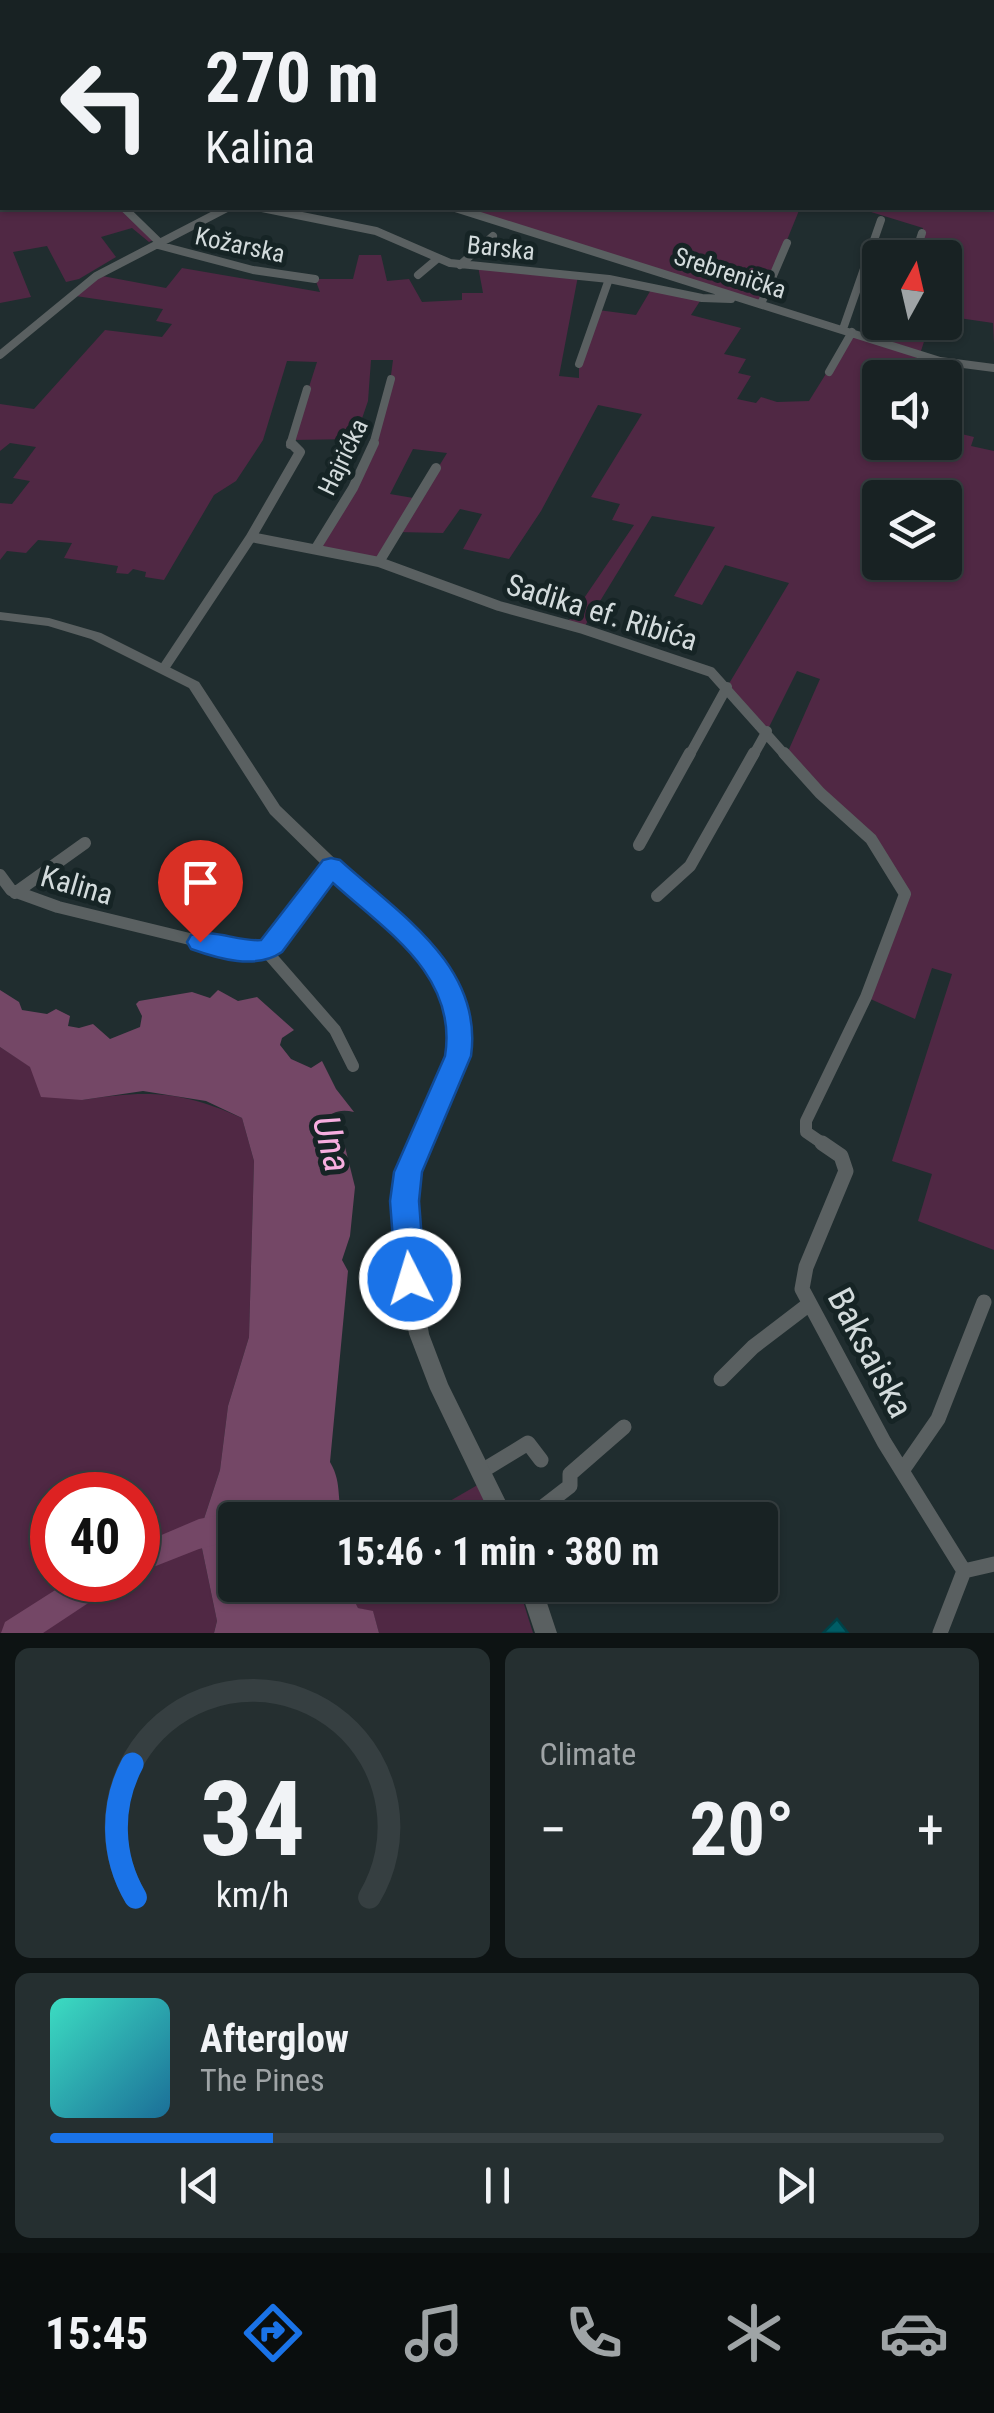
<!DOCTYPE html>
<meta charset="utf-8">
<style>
:root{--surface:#182223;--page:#252f30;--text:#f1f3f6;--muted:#9fa4a6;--line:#363f41;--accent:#1a73e8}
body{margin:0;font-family:"Roboto Condensed",sans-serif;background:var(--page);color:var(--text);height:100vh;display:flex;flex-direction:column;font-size:38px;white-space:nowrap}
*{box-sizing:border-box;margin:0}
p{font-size:32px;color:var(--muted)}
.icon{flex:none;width:55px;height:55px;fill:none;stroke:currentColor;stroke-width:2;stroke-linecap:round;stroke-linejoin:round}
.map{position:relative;height:1633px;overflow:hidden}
.panel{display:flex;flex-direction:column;gap:15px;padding:15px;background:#0d1313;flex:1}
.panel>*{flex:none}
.guide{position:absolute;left:0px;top:0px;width:995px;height:210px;box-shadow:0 2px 8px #0004,0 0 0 2px var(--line);background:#182223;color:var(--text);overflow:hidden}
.needle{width:65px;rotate:8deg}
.tools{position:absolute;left:862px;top:240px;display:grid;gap:20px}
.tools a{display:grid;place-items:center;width:100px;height:100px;border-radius:10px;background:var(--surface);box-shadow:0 2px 8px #0004,0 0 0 2px var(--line);font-size:50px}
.speed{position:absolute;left:30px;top:1472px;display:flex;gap:20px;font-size:50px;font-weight:700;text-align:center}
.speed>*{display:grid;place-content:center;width:130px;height:130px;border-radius:50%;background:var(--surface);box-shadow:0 2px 8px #0004,0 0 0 2px var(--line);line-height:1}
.speed .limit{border:15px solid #d22;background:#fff;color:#111}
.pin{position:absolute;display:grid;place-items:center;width:85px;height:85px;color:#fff;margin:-102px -42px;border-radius:50% 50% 50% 0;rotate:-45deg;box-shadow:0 0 10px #0007}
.pin .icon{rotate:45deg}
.me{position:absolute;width:110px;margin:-55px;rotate:355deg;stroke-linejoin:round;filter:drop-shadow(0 0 8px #0008)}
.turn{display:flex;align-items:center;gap:35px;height:210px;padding:0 40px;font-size:45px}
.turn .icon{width:130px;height:130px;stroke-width:2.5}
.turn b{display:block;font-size:70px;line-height:85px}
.big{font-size:75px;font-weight:700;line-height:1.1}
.panel .tile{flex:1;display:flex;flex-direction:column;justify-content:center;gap:15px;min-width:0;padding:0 35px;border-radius:15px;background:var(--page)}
.panel .dial{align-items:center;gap:0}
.dial svg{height:260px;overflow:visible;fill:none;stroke:var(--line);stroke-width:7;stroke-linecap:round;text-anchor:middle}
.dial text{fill:var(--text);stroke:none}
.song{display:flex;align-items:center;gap:30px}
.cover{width:120px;height:120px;border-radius:15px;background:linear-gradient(135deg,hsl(170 70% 55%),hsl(200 70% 35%))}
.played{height:10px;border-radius:5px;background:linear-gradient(90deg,var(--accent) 25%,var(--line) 25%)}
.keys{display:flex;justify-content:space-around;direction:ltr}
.heat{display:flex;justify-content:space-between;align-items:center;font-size:55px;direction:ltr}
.panel .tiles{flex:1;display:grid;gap:15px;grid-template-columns:1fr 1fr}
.tile:last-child{grid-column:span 2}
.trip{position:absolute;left:218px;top:1502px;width:560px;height:100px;border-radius:10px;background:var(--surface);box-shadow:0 2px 8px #0004,0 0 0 2px var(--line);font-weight:700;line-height:100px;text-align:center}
.tab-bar{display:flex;height:160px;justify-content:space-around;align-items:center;background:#0a0e0e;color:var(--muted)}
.tab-bar .icon{width:70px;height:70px}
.tab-bar .active{color:var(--accent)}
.tab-bar b{font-size:45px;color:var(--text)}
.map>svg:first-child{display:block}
</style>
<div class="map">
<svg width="994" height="1633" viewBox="0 0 994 1633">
<rect width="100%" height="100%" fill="#202d2f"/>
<path fill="#502844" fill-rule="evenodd" d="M0,0H994V39L992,2H2V208H124L156,239L149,242L132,228L101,237L116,257L79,279L66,282L47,246L13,252L31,297L0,303Z
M993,97L994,98V344L993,323L945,316V258L915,257L923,228L858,208H992Z
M455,208H800L761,304Z
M359,255H381L387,281L409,279L422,302L462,300V293H483L478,266L578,276L559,376L579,378V364L598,310L636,315L652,288L702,298L691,315L741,328L724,354L746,359L738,373L751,376L737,399L756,403L761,397L777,402L809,401L852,332L888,343L895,323H930L920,354L965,365L945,409V378H880V442H945V430L974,437L971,446L994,451V1250L918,1221L932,1174L892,1161L952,974L932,968L915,1019L866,997L905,894L890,867L786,756L820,679L797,671L767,731L727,687L789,583L725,565L702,605L674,596L715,527L652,516L583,629L565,626L634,525L612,520L620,504L591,497L642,414L598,405L541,511L509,559L463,549L482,514L460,509L443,533L397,532L379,562L316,548C358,478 383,444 393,360H371L368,401L355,439L292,440L317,362L287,361L263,440L236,481L214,495L164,580L145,577L146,572L133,569L128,574L116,573L118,566L64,558L72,543L38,540L26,553L7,551L0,560V503L12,504L30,481L13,478L36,447L10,443L0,451V404L34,409L105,330L162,337L172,324L156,321L163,309L69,295L97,275L166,288L182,268L320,292L315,279H353ZM413,449L447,453L419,499L390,494ZM880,498H945V562H880Z
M0,1047L82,1100C146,1090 181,1090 242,1118L254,1161L249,1337L228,1406L220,1470L199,1534L217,1621L214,1633H0ZM52,1495H138V1580H52Z
M481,1483L500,1520H417Z
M343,1585H518L533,1633H379L373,1612L358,1608L347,1586Z"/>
<path fill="#744766" d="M0,990L19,1002L22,1010L47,1014L56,1009L70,1016L68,1026L79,1028L93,1024L110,1039L140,1027L142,1016L136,1004L139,1001L192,992L210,998L218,990L238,1001L257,997L294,1030L282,1038L280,1045L291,1059L311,1068L322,1061L336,1089L354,1112C341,1109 331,1111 323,1123L334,1139L344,1143L355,1187L350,1236L342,1260L348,1271L330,1462C344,1486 334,1501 346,1520H235V1585L347,1586L358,1608L373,1611L379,1633H214L217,1621L199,1534L220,1470L228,1406L249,1337L254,1161L242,1118L206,1101L143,1091L82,1100L41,1097L30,1067L0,1047Z"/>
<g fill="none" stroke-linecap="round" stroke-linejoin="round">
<path fill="#744766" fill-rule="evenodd" d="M235,1512L247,1520H235V1540L199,1549L138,1573V1545L199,1519Z
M71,1580H113L108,1590L43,1633H1L5,1622Z"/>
</g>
<path fill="#005d66" stroke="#004147" stroke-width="2.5" d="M837,1619L848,1633H823Z"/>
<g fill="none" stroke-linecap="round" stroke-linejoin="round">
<path stroke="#5a6061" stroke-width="6" d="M612,0L624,2
M406,2L411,0"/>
<path stroke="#5a6061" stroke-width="8" d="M124,208L161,244
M262,208L376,231L450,263L609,279L702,298L731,299
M455,208L940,361L994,368
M158,245L253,270L315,279
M914,258L922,233
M460,265L493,236
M418,275L437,259
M761,304L787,243
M843,329L881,220
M888,344L895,322
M0,355L96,276L227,208
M579,364L609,279
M829,372L852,332
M290,445L307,389
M373,445L391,379"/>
<path stroke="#5a6061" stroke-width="10" d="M251,537L300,452L291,443
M316,548L353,488L374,443
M379,562L436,468
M164,668L251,537L379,562L499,606L583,629L711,672L786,756
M689,756L727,687
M753,756L767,731"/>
<path stroke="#5a6061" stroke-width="12" d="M784,753L820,793L871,839L905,894L866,997L806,1121V1132L825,1145
M639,845L690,753
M0,875L11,890L58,907L243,952L266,951L274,945L331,867
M15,893L85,843
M657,896L690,866L754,753
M266,951L335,1030L353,1066"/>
<path stroke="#5a6061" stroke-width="15" d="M822,1143L841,1156L846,1171L806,1267L802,1289L884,1442L964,1571L940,1633
M721,1379L753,1347L808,1305
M482,1471L528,1443L541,1460
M902,1471L938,1419L984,1302
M526,1520L570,1486V1474L624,1427
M964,1571L994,1564"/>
<path fill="#5a6061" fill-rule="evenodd" d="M0,612L49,618L101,633L199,682L280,806L450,969L466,1014L468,1034L467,1055L417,1172L414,1201L420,1279L429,1334L448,1384L515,1520H493L430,1389L409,1334L400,1279L396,1201L399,1172L449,1055C453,1027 448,1004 437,978L270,814L189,688L91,639L48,626L0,620Z
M519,1585H541L557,1633H535Z"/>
</g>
<path fill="#1a73e8" stroke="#114b97" stroke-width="2.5" d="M331,858L340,860C398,913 484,966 471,1056L422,1172L419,1201L425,1279L421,1289L410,1294L400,1289L396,1279L390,1201L394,1172L445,1056C458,975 386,931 333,883L282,952C256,970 219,959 191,949L187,942L191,935C212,928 239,942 261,940L323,860Z"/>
<g text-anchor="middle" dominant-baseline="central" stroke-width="10" stroke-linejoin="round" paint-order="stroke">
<g font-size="25" fill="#d3dbdc" stroke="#162425">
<text transform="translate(240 245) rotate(12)">Kožarska</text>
<text transform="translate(501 248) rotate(6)">Barska</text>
<text transform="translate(730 273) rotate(18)">Srebrenička</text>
<text transform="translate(343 457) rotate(-64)">Hajrićka</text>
</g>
<g font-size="30" fill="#d3dbdc" stroke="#162425">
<text transform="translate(602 612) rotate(17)">Sadika ef. Ribića</text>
<text transform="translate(77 885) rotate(16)">Kalina</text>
</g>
<g font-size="35" fill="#d3dbdc" stroke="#162425">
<text transform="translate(870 1353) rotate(62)">Baksaiska</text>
</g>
<g font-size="38" font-style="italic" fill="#f7aee0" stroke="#162425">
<text transform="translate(332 1144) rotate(76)">Una</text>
</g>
</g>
</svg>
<div class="tools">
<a><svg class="needle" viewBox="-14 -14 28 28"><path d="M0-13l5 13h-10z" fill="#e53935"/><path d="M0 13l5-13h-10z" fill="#9fa4a6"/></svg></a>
<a><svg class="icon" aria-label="sound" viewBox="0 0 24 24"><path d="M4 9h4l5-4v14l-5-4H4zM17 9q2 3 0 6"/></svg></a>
<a><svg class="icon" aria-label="layers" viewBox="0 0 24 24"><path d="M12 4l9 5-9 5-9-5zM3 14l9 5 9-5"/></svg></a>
</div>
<div class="speed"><div class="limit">40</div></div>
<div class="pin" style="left:200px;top:942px;background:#d93025"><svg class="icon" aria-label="arrive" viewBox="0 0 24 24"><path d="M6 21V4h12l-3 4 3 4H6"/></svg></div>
<svg class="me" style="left:410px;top:1279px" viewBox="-20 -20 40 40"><circle r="17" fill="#1a73e8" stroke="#fff" stroke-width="3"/><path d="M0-11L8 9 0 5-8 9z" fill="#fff"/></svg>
<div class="trip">15:46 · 1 min · 380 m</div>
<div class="guide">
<div class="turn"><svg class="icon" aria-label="left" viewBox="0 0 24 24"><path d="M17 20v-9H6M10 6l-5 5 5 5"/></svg><div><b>270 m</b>Kalina</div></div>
</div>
</div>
<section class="panel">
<div class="tiles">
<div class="tile dial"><svg viewBox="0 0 100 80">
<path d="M14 69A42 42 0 1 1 86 69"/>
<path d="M14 69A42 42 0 0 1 13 28" stroke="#1a73e8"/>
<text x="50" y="56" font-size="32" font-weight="700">34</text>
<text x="50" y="72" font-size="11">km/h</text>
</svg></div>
<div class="tile"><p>Climate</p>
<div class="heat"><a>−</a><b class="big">20°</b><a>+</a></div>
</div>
<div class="tile">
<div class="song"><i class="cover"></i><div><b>Afterglow</b><p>The Pines</p></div></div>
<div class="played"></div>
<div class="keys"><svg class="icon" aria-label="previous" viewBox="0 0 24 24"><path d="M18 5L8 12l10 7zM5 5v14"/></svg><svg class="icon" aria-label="pause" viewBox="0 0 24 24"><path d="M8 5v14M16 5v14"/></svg><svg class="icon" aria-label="next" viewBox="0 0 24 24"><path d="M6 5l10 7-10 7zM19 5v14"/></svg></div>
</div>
</div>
</section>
<nav class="tab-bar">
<b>15:45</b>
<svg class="icon active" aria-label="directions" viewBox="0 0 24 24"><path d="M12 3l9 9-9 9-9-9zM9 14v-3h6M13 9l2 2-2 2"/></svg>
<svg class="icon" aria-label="music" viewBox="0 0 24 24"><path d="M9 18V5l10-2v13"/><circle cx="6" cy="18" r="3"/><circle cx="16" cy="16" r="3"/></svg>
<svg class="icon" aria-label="phone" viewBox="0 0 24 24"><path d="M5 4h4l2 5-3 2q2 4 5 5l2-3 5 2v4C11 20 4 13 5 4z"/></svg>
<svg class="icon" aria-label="climate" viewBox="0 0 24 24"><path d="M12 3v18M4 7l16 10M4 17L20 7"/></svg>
<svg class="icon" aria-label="car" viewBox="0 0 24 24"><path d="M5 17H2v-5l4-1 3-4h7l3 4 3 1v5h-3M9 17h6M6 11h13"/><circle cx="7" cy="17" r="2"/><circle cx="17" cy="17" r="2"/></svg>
</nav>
